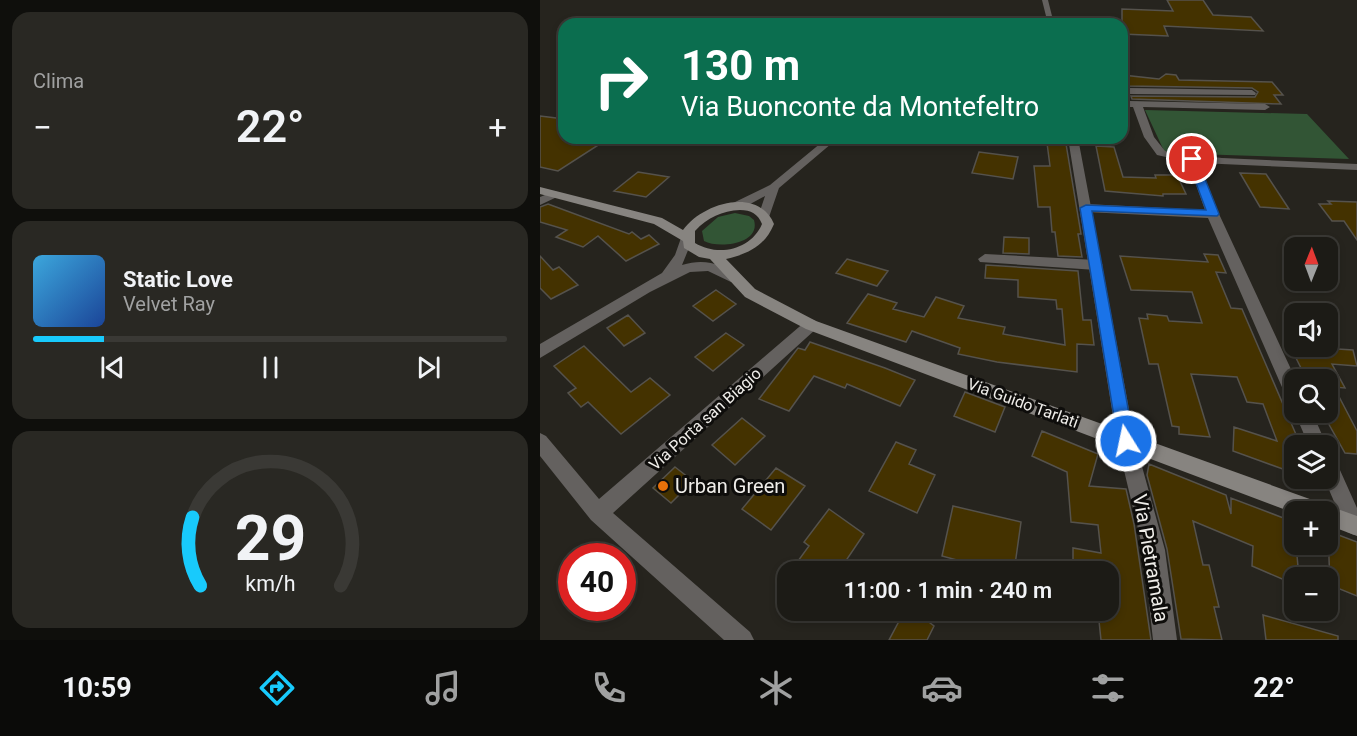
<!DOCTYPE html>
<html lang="it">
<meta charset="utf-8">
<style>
:root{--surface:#1c1b16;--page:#292823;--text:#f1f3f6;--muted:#a0a1a1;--line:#3a3935;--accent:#18cafc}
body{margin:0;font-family:Roboto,sans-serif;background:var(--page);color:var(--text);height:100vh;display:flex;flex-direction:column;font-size:22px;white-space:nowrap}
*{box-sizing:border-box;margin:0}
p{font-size:20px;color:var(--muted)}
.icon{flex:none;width:33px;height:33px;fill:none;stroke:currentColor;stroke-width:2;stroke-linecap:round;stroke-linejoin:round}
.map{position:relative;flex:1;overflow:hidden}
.details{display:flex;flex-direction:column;gap:12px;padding:12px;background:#0f0f0c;width:540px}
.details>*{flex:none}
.banner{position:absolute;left:18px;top:18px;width:570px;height:126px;border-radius:18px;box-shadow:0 3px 9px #0003,0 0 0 2px var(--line);background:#0b6e4f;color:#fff;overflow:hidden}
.needle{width:39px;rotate:1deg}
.fabs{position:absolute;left:744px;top:237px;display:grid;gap:12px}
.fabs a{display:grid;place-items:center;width:54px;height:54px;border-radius:12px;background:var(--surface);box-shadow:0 3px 9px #0003,0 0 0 2px var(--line);font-size:30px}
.speed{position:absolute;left:18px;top:543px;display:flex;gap:12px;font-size:30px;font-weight:700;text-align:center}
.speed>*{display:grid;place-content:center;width:78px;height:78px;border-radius:50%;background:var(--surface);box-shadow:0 3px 9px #0003,0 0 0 2px var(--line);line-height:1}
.speed .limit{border:9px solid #d22;background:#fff;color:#111}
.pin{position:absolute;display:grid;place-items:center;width:51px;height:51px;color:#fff;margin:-26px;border:3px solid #fff;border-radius:50%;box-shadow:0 2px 6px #0007}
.me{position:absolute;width:66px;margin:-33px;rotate:350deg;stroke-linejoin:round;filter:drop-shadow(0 0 4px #0008)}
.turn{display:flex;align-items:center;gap:21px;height:126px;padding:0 24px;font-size:27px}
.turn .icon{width:78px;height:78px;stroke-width:2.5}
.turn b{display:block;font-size:42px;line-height:51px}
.big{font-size:45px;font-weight:600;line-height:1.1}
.details .card{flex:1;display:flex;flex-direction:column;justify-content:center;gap:9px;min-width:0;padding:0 21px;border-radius:18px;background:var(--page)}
.details .dial{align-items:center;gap:0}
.dial svg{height:156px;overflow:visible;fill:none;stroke:var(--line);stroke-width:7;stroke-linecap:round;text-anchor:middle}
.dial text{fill:var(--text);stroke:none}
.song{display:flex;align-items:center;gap:18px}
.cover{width:72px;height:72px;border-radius:9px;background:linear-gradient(135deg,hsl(200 70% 55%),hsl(220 70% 35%))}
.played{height:6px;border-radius:3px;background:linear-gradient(90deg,var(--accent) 15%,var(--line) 15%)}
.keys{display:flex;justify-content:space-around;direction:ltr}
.heat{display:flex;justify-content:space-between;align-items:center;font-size:33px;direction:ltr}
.trip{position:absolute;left:237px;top:561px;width:342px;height:60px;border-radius:18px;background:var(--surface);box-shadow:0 3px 9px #0003,0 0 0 2px var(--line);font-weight:600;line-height:60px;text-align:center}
.menu{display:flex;height:96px;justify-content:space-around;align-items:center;background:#0b0b09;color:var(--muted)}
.menu .icon{width:42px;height:42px}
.menu .selected{color:var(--accent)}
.menu b{font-size:27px;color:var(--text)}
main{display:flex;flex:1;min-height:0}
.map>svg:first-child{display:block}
</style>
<main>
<section class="details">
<div class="card"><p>Clima</p>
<div class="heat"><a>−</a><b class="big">22°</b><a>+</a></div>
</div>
<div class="card">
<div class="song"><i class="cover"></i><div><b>Static Love</b><p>Velvet Ray</p></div></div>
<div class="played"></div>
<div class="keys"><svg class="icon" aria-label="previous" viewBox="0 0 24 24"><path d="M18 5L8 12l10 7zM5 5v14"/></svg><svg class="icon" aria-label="pause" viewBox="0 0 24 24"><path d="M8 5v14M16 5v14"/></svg><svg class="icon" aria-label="next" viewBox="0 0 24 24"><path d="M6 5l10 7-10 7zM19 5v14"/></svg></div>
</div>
<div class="card dial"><svg viewBox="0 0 100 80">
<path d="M14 69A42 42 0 1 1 86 69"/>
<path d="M14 69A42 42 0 0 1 10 34" stroke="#18cafc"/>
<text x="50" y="56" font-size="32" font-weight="700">29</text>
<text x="50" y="72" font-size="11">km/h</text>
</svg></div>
</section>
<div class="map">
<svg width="817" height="640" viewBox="0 0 817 640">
<rect width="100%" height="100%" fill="#26241e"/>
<path fill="#325535" d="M605,110L767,114L809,159L625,153Z
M195,213L209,216L214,220C221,244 179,249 164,241L162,231L178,217Z"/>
<path fill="#443200" stroke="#55524c" stroke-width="1.5" d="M627,0H663L673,15L711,17L723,31L624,26L628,36L582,34V9L633,11Z
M626,74L636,75L639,80L732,82L743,95H734L741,104L592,99L591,96L715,97L718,92L712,88L588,86L582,75L619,79Z
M0,116L24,119V138L63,142L18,171L0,167Z
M507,143L526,144L541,234H538L542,257L518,256L515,232H512L510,207H498L494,166H510Z
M556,146L574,147L583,177L616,178L615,175H637L646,194H623V196L565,191Z
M439,152L478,157L473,179L432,173Z
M98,172L129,177L106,197L74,191Z
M700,173L726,174L749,209L720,207Z
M788,201L817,202V240L804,221H792L779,204H791Z
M8,204L89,234L92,232L101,239L109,235L119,244L86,261L58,236L43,247L16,237L27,230L0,222V207Z
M464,237L489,238V254L463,253Z
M664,254L678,255L686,273L676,272L691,308L702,309L761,446L750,447L751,472L693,451L694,427L737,441L723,404L707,402L697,377L651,374L670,437L639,434V427L632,426L618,364H609L599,318L608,319L607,314L627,316L629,321L662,323L652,292L591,290L580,256L668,262Z
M0,256L13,270L19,267L38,285L11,299L0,288Z
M307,259L348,271L337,286L296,273Z
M446,265L538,271L543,320H551L554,345L537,344V372L457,362L418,354L420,348L372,331L366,342L307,323L328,294L357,303L353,309L384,317L396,297L424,306L418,318L465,327L463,334L525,345L522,309H517L516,300L478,297V280L445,278Z
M176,290L196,304L173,321L153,306Z
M88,315L105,333L84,346L67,328Z
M186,333L204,345L173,371L155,357Z
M270,342L345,368L375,380L360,406L307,384L305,388L274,376L249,411L219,399L258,348L265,350Z
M44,346L91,392L110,378L130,395L81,434L48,402L41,407L28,393L36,388L14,366Z
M750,346L813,350L817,366L792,364L805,388L794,387L817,431V454L805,453L782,412H788V380H767Z
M425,392L465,407L455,432L414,416Z
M202,418L225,436L195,465L172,445Z
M502,431L558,454L549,486L586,489L594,524L611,640H561L558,611L568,612V572L533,567V548L561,553L558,525L531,522L527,472L492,456Z
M356,442L376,450L369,464L395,475L377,513L329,491Z
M609,464L686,495L691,514V498L754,522L759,578H754V584L712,566L713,546L653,521L663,565H669L679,607H674L682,640L641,639L627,549L607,475Z
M135,467L153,481L131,503L113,488Z
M236,468L265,486L231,530L202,509Z
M413,506L481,522L474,572H461L402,556Z
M289,509L324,534L307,559L325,572H250L269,546L264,542Z
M788,531L817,542V596L790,585Z
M365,610H373L394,626L387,640H349Z
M723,615L798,636V640H726Z"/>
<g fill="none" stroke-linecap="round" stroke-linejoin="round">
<path fill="#64615f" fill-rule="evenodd" d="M589,88L712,90L716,93L715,95L588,94L590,101L725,104L730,107L725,110L603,107L614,137L625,151L682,158L817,164V170L659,163L679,214L756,380L754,401L748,399L745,394L668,218L546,212L540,208L546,204L665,210L648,162L617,155L604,137L593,107H582V90Z
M287,138H298L239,188L229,217H221L219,214L225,196L201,209H193V203L230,185Z
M15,191L21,194L19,196L0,205V197Z
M147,234L153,238L142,265C165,258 181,264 201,276L203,279L201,282H191L168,271L150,272L110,292L0,358V344L122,273L135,255L141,238Z
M445,254L556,260L563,265L556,270L440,262L438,259Z
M271,319L276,321L279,325L276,329L73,513L210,632L214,640H184L51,520L0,456V433L6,436L59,499L266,321Z
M754,411L772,412L787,446H769Z
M586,432L592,435L595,441L625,550L637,640H613L603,550L577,441L580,435Z
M788,457L795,459L817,508V534L814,535L807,532L784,478H788Z"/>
<path fill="#64615f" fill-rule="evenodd" d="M502,0H508L514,24H508Z
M528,138H538L595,441L592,447L586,450L580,447L577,441Z"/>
<path fill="#878480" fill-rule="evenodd" d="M0,187L122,218L143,230C162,203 218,186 234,224C225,246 208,254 186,259L215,289L276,321L817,516V536L788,525V512L754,513L266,329L205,297L170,259L159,257L144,248L143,241L114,224L0,194ZM200,210C211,210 218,214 222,224C211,250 178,257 155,243V231C168,217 182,211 200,210Z"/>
</g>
<path fill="#1a73e8" stroke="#114b97" stroke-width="1.5" d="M652,156L657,159L679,214L677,216L552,211L594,441L592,447L586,449L580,447L578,441L540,208L546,205L666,210L647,159Z"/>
<circle fill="#e8710a" stroke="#0e0d0b" stroke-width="2" cx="123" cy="486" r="6"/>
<g text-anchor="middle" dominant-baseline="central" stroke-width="6" stroke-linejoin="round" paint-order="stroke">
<g font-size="16" fill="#efede9" stroke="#0e0d0b">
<text transform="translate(483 403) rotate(20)">Via Guido Tarlati</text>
<text transform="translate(165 419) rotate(-42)">Via Porta san Biagio</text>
</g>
<g font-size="20" fill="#efede9" stroke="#0e0d0b" text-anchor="start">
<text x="135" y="486">Urban Green</text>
</g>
<g font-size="20" fill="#efede9" stroke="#0e0d0b">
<text transform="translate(611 558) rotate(80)">Via Pietramala</text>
</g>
</g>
</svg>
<div class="fabs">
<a><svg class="needle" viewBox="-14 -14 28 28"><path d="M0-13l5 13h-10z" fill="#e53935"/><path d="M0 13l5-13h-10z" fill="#a0a1a1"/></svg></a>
<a><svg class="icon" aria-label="sound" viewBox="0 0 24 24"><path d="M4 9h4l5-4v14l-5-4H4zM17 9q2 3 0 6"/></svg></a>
<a><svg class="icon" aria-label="search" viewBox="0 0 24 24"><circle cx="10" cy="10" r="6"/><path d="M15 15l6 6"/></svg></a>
<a><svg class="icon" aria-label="layers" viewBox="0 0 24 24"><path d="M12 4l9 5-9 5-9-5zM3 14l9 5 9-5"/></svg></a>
<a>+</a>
<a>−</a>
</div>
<div class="speed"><div class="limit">40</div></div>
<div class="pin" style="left:652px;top:159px;background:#d93025"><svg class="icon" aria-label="arrive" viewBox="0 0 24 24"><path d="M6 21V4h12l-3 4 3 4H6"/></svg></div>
<svg class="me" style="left:586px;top:441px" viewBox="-20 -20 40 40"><circle r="17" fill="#1a73e8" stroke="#fff" stroke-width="3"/><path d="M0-11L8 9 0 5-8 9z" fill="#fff"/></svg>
<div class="trip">11:00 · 1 min · 240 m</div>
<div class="banner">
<div class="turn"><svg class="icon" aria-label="right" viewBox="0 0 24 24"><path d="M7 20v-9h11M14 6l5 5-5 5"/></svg><div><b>130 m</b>Via Buonconte da Montefeltro</div></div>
</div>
</div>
</main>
<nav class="menu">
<b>10:59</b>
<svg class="icon selected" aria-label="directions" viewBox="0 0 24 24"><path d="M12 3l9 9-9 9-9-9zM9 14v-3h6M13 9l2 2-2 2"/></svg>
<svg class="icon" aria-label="music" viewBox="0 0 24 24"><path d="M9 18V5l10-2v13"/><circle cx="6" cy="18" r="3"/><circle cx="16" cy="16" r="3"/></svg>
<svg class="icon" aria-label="phone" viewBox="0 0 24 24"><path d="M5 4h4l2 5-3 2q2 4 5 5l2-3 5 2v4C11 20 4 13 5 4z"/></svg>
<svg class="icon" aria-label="climate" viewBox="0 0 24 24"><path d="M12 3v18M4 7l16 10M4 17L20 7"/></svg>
<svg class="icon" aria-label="car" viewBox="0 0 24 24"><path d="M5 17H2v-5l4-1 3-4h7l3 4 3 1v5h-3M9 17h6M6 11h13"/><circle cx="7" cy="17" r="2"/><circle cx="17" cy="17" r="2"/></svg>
<svg class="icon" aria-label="filters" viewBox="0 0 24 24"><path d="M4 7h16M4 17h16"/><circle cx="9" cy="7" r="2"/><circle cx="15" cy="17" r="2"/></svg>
<b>22°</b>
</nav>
